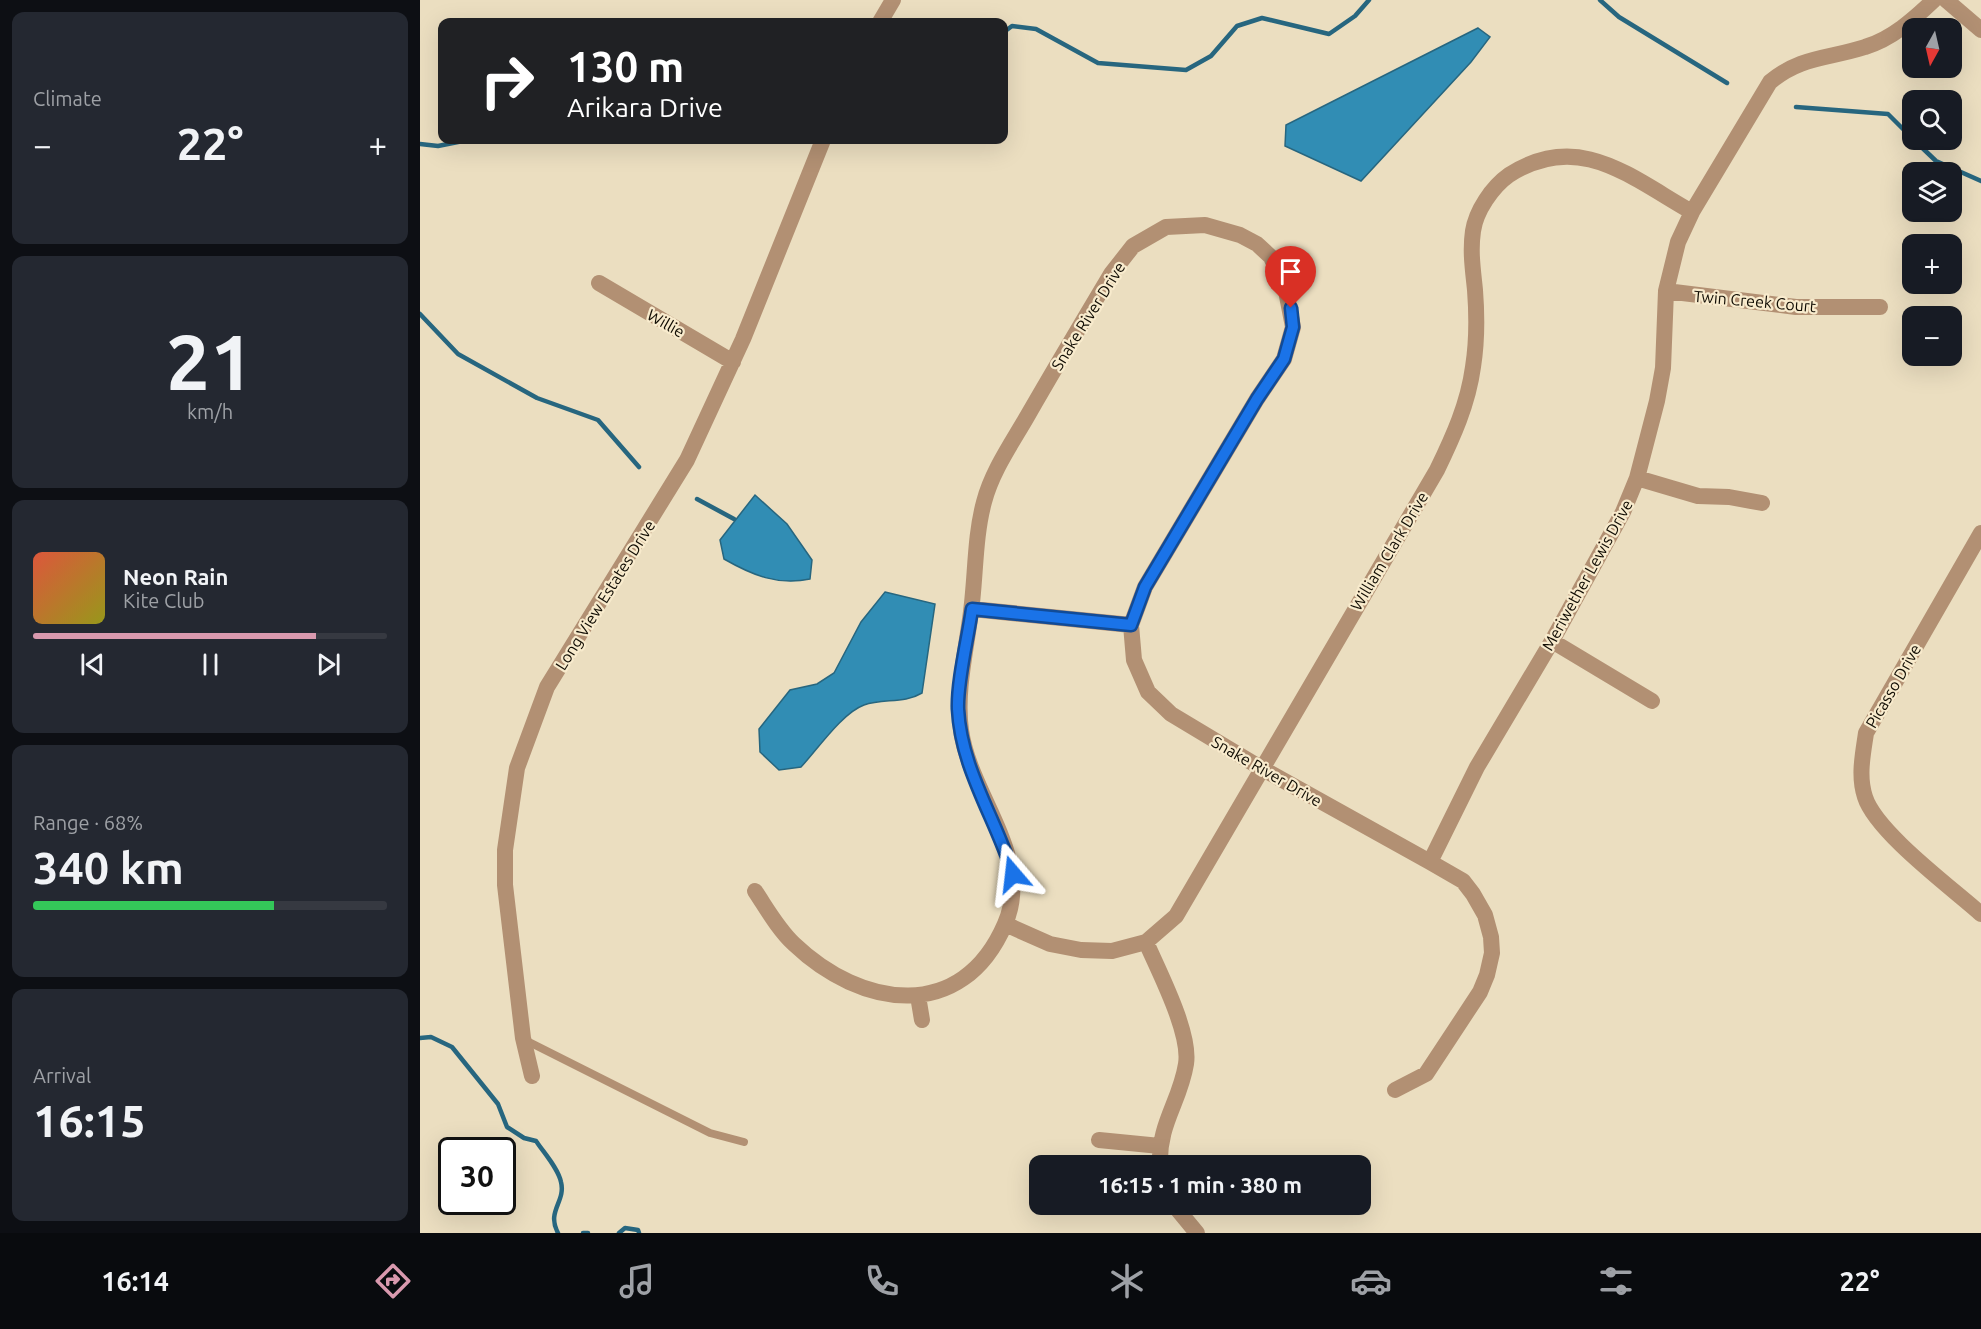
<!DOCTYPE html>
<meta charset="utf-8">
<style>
:root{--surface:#171b24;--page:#242831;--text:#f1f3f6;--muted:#9ea1a6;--line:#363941;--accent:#d999ae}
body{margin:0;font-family:Ubuntu,sans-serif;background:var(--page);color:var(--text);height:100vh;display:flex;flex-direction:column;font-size:22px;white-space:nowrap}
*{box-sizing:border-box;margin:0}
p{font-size:20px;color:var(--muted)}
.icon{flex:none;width:33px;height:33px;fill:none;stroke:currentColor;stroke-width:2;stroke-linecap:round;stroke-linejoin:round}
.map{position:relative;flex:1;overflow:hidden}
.drawer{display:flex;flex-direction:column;gap:12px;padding:12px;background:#0d0f14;width:420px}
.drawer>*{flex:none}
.banner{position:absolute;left:18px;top:18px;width:570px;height:126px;border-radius:12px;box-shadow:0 6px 24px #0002;background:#202124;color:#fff;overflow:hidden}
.needle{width:39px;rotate:188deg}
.fabs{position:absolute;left:1482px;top:18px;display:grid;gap:12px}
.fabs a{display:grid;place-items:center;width:60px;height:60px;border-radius:12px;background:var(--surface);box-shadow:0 6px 24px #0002;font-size:30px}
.speed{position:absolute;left:18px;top:1137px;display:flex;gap:12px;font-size:30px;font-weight:700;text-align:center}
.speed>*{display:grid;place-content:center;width:78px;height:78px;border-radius:50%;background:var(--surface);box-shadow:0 6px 24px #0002;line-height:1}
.speed .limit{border:3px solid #111;border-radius:9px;background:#fff;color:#111}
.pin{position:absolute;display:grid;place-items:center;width:51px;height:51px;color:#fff;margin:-62px -26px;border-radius:50% 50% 50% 0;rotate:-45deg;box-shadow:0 0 6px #0007}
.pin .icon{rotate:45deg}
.me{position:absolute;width:66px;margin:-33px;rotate:343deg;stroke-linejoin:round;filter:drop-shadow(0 0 4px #0008)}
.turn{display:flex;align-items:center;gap:21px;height:126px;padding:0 30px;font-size:27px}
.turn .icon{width:78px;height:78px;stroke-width:2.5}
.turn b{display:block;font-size:42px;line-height:51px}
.big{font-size:45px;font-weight:700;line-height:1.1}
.drawer .card{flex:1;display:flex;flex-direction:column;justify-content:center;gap:9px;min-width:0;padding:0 21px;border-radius:12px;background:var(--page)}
.drawer .dial{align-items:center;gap:0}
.dial b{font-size:78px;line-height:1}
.song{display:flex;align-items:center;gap:18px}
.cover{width:72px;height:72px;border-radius:9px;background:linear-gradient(135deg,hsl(10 70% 55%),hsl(60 70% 35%))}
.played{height:6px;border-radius:3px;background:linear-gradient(90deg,var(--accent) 80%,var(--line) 80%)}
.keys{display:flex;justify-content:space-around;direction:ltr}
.heat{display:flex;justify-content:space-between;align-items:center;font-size:33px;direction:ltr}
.charge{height:9px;border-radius:4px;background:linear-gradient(90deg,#34c759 68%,var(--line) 0)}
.trip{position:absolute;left:609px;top:1155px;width:342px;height:60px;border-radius:12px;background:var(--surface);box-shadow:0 6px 24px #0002;font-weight:700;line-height:60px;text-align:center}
.tab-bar{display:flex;height:96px;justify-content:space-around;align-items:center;background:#090b0e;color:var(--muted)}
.tab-bar .icon{width:42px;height:42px}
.tab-bar .active{color:var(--accent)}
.tab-bar b{font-size:27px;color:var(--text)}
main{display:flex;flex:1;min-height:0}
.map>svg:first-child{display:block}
</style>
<main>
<section class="drawer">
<div class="card"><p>Climate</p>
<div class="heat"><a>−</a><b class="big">22°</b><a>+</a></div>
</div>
<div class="card dial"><b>21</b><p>km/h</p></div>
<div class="card">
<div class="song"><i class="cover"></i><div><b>Neon Rain</b><p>Kite Club</p></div></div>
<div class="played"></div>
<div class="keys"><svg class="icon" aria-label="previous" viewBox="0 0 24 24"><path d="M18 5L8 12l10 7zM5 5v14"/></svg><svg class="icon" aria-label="pause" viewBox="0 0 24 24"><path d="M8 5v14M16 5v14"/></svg><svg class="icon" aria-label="next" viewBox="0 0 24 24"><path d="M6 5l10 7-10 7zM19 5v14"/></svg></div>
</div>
<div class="card"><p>Range · 68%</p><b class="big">340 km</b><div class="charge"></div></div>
<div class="card"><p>Arrival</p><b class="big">16:15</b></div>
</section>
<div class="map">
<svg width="1561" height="1233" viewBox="0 0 1561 1233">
<rect width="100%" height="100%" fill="#ebdec0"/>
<path fill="#318db4" stroke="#27667f" stroke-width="1.5" d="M1058,28L1070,37L1051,62L941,181L865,146L866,125Z
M335,495L367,524L392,560L390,579C358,586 332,575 304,559L300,540Z
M465,592L515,604L502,693C484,704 463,698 444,705C422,713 397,750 381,767L359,770L340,752L339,729L370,690L397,684L414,673L441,622Z"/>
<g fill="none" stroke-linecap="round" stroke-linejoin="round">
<path stroke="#27667f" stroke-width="4.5" d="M1180,0L1199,17L1307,83
M584,32L592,26L616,29L678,63L766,70L791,56L817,26L842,18L909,34L935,16L949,0
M1376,107L1468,114L1492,138
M1494,140L1516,161L1561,181
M0,144L18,146L48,140
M0,314L38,354L117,398L178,420L219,467
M277,499L314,519
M0,1038L11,1037L32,1047L78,1104L87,1127L104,1138L116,1141C124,1153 138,1168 141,1182C146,1202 126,1211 138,1233
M163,1233H168
M199,1233L205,1228L218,1230L219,1233"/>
<path stroke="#b29073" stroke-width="8" d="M103,1039L290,1133L324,1142"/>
<path stroke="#b29073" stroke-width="16" d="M1526,0L1561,30
M460,22L473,0
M179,283L313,362
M1246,291L1376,307H1460
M1217,478L1278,496L1309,497L1342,503
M1561,533L1446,733C1443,754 1438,776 1445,797C1456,832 1532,888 1561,914
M552,609L711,625
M1132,641L1232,701
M1010,862L1057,767L1132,641L1203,512L1217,478L1237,401L1243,368L1246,291L1258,242L1272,212L1350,82C1381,56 1408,59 1445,47C1472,39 1494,19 1514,0
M335,891C347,909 358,929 374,944C441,1008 542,1024 585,924C614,857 550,796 541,730C536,694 545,655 550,619C556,580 554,539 564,502C572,471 592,443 608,415C635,368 663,321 691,274L713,246L746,227L785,225L820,235L837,244L851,257L866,291L873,327L864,359L837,399L725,587L711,625L714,660L728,692L751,714L841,768L1010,862L1043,881L1053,894L1065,915L1071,937L1072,953L1067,975L1060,992L1006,1074L975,1090
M585,924L630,944L661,950L692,951L726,942L756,916L1017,470C1033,437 1048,404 1053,367C1057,342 1057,316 1055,290C1053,270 1050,252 1053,231C1056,211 1072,187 1089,175C1159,130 1210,177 1272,212
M726,942C739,972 771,1033 766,1064C760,1102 738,1124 740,1166
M498,996L502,1020
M112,1076L103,1038L85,885V850L97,768L127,687L267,460L323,339L403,140
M679,1140L740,1146
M753,1204L777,1233"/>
</g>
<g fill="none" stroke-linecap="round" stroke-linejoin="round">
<g stroke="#114b97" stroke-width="15">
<path id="route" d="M593,874C576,819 541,769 538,709C537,681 548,638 552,609L711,625L725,587L837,399L864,359L873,327L871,308"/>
</g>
<use href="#route" stroke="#1a73e8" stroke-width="10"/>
</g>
<g text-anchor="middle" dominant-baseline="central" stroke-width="4.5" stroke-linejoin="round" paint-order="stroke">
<g font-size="16" fill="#100c03" stroke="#f8ebcd">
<text transform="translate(1335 301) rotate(5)">Twin Creek Court</text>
<text transform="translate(668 316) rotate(-58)">Snake River Drive</text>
<text transform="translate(246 323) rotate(30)">Willie</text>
<text transform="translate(969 551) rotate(-59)">William Clark Drive</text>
<text transform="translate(1167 575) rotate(-61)">Meriwether Lewis Drive</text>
<text transform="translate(185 595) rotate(-58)">Long View Estates Drive</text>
<text transform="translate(1473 686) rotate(-60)">Picasso Drive</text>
<text transform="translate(847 771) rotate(30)">Snake River Drive</text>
</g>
</g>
</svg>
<div class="fabs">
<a><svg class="needle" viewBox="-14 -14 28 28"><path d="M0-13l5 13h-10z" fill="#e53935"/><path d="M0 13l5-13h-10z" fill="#9ea1a6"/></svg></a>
<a><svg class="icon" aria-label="search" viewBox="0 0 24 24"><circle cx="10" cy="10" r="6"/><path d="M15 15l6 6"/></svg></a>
<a><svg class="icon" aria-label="layers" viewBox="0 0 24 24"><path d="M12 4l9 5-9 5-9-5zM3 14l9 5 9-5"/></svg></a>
<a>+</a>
<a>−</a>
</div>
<div class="speed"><div class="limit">30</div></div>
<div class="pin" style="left:871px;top:308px;background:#d93025"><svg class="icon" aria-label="arrive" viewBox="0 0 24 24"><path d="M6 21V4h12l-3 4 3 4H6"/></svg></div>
<svg class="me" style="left:593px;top:874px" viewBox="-20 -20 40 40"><path d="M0-17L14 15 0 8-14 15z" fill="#1a73e8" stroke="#fff" stroke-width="4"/></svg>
<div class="trip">16:15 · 1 min · 380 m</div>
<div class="banner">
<div class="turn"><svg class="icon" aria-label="right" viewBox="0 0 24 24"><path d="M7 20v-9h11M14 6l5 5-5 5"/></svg><div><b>130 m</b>Arikara Drive</div></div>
</div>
</div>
</main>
<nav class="tab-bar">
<b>16:14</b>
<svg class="icon active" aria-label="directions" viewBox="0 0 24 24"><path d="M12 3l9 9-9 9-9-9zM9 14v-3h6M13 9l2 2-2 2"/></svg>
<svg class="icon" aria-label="music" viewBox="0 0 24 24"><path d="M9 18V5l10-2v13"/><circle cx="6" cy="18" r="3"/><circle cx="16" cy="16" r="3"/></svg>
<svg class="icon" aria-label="phone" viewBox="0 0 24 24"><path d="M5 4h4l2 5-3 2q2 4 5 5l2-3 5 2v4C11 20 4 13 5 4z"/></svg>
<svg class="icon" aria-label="climate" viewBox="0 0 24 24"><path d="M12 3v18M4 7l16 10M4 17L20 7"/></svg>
<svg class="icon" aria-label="car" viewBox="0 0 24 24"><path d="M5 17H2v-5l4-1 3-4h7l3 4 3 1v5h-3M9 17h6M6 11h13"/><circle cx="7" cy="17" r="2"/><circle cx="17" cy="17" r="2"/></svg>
<svg class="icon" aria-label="filters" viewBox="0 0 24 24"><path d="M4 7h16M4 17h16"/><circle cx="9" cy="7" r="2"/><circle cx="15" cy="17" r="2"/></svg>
<b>22°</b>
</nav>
